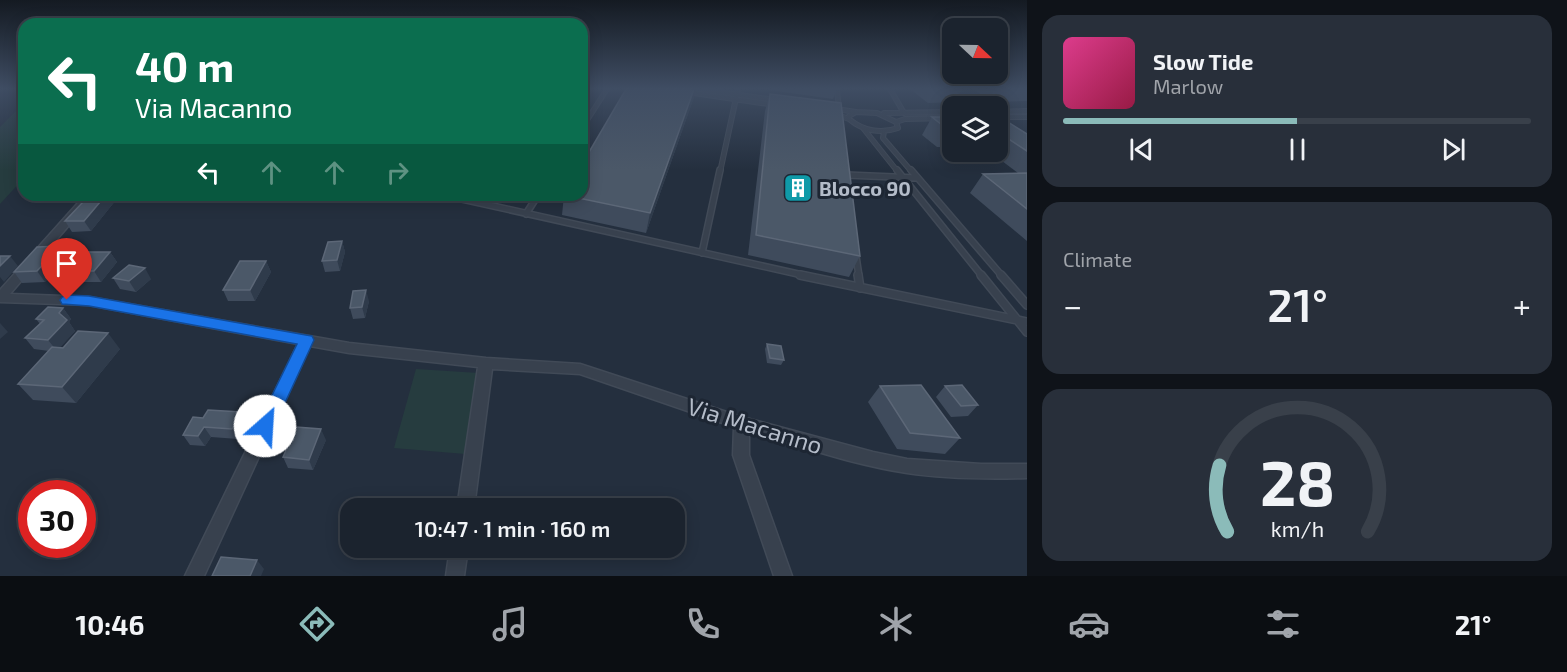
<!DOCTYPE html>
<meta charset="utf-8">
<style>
:root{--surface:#1b232e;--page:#282f3a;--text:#f1f3f6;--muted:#a0a4aa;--line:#39404a;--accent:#8bbbb9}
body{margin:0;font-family:"Exo 2",sans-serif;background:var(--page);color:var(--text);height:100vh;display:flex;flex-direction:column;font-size:22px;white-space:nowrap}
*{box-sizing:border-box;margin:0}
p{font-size:20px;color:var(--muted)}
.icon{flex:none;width:33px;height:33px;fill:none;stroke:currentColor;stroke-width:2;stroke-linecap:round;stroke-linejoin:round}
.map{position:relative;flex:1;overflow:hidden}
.drawer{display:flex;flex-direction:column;gap:15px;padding:15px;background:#0f1319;width:540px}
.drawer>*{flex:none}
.hud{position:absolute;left:18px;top:18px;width:570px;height:183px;border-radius:18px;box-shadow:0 3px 15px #0003,0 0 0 2px var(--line);background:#0b6e4f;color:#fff;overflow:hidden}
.needle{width:39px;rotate:112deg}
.buttons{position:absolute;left:942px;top:18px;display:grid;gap:12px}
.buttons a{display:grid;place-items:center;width:66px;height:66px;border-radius:12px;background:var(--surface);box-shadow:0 3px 15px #0003,0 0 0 2px var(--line);font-size:30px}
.speed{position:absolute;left:18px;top:480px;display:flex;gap:12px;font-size:30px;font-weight:700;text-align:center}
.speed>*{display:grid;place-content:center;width:78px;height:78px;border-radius:50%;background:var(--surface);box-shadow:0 3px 15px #0003,0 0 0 2px var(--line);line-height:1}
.speed .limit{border:9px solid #d22;background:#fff;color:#111}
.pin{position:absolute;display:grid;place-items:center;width:51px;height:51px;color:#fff;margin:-62px -26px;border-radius:50% 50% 50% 0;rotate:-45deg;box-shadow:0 0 6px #0007}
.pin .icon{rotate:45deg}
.me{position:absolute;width:66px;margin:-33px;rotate:26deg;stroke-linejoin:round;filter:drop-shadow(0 0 4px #0008)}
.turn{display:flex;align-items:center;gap:21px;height:126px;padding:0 18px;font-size:27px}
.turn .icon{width:78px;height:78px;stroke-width:2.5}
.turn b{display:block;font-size:42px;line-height:51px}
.lanes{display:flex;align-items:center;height:57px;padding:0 18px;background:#0003;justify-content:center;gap:30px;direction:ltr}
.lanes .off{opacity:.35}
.big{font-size:45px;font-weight:600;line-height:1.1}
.drawer .tile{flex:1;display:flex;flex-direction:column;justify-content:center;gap:9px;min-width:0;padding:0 21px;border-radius:18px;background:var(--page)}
.drawer .dial{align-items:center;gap:0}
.dial svg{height:156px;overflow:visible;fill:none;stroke:var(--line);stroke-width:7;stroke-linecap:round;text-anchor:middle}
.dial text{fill:var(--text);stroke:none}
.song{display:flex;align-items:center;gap:18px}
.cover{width:72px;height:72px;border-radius:9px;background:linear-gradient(135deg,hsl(330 70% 55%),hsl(340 70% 35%))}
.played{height:6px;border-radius:3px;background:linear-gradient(90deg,var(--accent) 50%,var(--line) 50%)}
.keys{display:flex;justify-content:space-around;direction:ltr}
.heat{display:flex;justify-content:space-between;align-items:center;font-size:33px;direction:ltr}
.trip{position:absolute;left:340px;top:498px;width:345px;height:60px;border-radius:18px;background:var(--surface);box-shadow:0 3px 15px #0003,0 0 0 2px var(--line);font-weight:600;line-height:60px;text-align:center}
.menu{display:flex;height:96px;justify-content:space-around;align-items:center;background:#0b0e12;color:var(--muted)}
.menu .icon{width:42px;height:42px}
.menu .current{color:var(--accent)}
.menu b{font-size:27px;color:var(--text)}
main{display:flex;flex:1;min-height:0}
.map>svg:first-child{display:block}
</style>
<main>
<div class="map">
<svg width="1027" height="576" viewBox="0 0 1027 576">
<rect width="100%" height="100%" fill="#242f3e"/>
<path fill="#263c3f" d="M24,103V178L0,204V127Z
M416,369L479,373L465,454L394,448Z"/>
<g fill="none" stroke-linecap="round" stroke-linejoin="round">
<g stroke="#414a57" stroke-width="6">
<path id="lane-far2" d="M699,89L775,100
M837,89L839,109
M890,89L904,113
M942,89L968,106
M687,92L775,105
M836,109L856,112
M856,112L877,113L896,122L898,128C881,134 863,131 849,119V116Z
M998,112L1027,111
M884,113L952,112
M835,114L849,119
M998,117H1027
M896,122L905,119L952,118
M582,128L607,89
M863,128L898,172
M884,131L883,138L912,172
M720,172L738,89"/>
</g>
<g stroke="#414a57" stroke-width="8">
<path id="lane-far1" d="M897,170L982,276
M911,170L1002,276
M847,175L917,178
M444,195L807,276
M526,214L538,195
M702,253L720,170
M856,256L859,276"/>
</g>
<g stroke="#414a57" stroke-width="10">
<path id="lane" d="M800,275L1027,322
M858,275L860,288
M981,275L1027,332
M1001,275L1027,305"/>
</g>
<g stroke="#414a57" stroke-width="3">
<path id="street" d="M85,195H95L10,294L89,297L349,343L486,358L580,364L742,417L873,452L907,459L981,464H1027V478C987,479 946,479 907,473C853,465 801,446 749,432V455L792,576H774L733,455L734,427L580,374L492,369L474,508H457L478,367L349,353L310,346L204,576H185L298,344L89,305L0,302V290Z
M450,548H468L464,576H446Z"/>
</g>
<use href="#lane-far2" stroke="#38414e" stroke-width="4"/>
<use href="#lane-far1" stroke="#38414e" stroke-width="5"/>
<use href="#lane" stroke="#38414e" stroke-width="7"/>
<use href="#street" fill="#38414e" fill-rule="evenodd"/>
</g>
<path fill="#3f4b5c" d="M694,89H695L694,97L646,233L562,215L564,195Z
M770,89H837L833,99L769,90Z
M910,89H962L955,102L928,103Z
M973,89H1027V101L992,102Z
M770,94L860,256L849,277L748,255L765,111Z
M932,117H952V147H937L922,135Z
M998,117L1027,134V241L970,193L983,174L1018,173L990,152H973H998Z
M87,195H120L91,231L72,232L65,221L81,204L80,202Z
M467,195H507L502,202Z
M342,241L345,252L340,271L325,272L322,261Z
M60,246L67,257L45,282L22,283L14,272Z
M110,252L117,262L101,282H74L66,271Z
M266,261L271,272L255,301H228L223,290Z
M113,278L151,279L136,292L120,289Z
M369,301L365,318L353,319L350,308Z
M63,308L71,319L69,322L75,331L60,347L120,349L76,403L33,400L18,384L49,351L34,349L25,338L40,324L36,319Z
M767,344L784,360L781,365L767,363L765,349Z
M880,386L960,438L945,454L897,449L868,402Z
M945,386L978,405L968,416L951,417L936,397Z
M241,412L247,423L238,439L211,437L205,446L190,445L183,435L203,418Z
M326,440L313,470L288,468L283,457Z"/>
<path fill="#2f3b4b" d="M694,89H695L694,97L646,233L650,213Z
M106,195H120L91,231L84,221Z
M502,195H507L502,202Z
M342,241L345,252L340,271L337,260Z
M60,246L67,257L45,282L37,271Z
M110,252L117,262L101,282L94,271Z
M10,256L18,266L4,282L0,277V266Z
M266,261L271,272L255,301L250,290Z
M145,268L151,279L136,292L129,281Z
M366,290L369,301L365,318L362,307Z
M63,308L71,319L69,322L75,331L57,351L48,340L59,313Z
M0,323L8,332L0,339Z
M108,333L120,349L76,403L62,387Z
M241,412L247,423L238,439L232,429Z
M204,427L211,437L205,446L198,436Z
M321,429L326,440L313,470L309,460Z
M257,560L264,569L261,576H250Z"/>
<path fill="#4b5868" stroke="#5c6777" stroke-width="1.5" d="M626,89H694L650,213L564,195H582V164Z
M770,94L841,103L860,256L756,235Z
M932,117H952V129H947Z
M998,117H1000L1027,134V151L1001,134H998Z
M1027,173V209L983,174Z
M87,195H106L84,221H65L83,202H80Z
M342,241L337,260L322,261L328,242Z
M60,246L37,271L14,272L37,247Z
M83,252H110L94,271H66Z
M0,256H10L0,266Z
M240,261H266L250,290H223Z
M129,265L145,268L129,281L113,278Z
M366,290L362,307L350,308L353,291Z
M48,307L63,308L59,313L67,320L48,340L25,338L44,320L36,319Z
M78,331L108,333L62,387L18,384L52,347L63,348Z
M767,344L781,346L784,360L770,358Z
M921,385L960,438L910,433L880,386Z
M962,385L978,405L961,406L945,386Z
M208,410L241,412L232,429L204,427L198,436L183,435L193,417L203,418Z
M296,427L321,429L309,460L283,457Z
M221,557L257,560L250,576H212Z"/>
<linearGradient id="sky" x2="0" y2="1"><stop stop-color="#141a22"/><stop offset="0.52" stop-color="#3f4d63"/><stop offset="1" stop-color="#3f4d63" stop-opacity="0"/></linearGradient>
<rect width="1027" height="170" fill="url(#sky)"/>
<path fill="#1a73e8" stroke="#114b97" stroke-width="1.5" d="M67,295L89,296L306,335L312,336L314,340L272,431L265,433L259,431L257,426L297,344L89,306L62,304L60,300L62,297Z"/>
<defs>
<g id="building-square" transform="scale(1.5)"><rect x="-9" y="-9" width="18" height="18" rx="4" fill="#0f9aa8" stroke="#1d2633"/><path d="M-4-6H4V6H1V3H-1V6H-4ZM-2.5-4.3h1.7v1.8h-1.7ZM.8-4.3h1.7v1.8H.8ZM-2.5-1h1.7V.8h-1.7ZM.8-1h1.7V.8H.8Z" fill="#fff"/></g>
</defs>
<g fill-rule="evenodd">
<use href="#building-square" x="798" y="188"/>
</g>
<g text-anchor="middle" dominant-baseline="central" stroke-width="6" stroke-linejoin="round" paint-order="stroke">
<g font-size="20" font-weight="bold" fill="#b4bcc9" stroke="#1d2633" text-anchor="start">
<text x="819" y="188">Blocco 90</text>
</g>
<g font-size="24" fill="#b4bcc9" stroke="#1d2633">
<text transform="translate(755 425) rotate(17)">Via Macanno</text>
</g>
</g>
</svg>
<div class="buttons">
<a><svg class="needle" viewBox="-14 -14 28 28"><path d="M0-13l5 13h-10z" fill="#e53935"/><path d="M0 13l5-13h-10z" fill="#a0a4aa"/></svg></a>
<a><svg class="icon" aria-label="layers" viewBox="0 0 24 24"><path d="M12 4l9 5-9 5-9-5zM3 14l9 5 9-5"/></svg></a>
</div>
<div class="speed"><div class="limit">30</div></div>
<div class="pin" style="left:67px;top:300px;background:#d93025"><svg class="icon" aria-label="arrive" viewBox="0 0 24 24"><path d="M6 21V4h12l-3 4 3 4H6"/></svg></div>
<svg class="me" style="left:265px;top:426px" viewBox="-20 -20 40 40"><circle r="19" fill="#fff"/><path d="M0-13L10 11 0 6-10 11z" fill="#1a73e8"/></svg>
<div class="trip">10:47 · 1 min · 160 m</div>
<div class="hud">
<div class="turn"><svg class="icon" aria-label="left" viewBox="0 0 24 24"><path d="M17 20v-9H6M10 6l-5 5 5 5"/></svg><div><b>40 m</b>Via Macanno</div></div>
<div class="lanes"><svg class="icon" aria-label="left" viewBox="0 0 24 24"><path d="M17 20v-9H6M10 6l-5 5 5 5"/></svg><svg class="icon off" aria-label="ahead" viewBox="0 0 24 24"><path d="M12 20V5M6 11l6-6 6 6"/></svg><svg class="icon off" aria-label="ahead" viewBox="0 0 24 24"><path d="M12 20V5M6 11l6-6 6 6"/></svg><svg class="icon off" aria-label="right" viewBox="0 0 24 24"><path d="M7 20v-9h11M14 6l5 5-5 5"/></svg></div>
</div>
</div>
<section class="drawer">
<div class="tile">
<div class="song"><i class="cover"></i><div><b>Slow Tide</b><p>Marlow</p></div></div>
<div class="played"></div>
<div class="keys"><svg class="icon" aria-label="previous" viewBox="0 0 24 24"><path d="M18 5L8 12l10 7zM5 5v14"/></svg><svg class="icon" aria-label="pause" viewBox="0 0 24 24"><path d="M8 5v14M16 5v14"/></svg><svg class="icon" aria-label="next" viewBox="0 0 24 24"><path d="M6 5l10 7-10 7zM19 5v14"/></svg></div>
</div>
<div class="tile"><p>Climate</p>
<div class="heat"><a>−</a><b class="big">21°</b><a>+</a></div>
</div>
<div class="tile dial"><svg viewBox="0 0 100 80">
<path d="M14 69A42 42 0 1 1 86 69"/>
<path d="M14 69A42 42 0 0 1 10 35" stroke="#8bbbb9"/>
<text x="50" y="56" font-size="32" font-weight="700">28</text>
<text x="50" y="72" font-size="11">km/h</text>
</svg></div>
</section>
</main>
<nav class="menu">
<b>10:46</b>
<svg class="icon current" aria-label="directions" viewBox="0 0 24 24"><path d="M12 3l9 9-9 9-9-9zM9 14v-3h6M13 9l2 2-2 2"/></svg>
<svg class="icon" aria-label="music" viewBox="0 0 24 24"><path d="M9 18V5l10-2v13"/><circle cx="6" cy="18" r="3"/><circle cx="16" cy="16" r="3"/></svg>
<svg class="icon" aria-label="phone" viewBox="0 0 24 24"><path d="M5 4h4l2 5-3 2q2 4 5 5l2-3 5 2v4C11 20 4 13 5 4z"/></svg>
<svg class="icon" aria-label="climate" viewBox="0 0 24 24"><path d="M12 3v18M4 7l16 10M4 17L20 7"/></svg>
<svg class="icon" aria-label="car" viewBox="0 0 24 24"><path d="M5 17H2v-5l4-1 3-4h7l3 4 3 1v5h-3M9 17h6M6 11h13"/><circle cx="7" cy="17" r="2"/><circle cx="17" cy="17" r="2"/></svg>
<svg class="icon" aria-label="filters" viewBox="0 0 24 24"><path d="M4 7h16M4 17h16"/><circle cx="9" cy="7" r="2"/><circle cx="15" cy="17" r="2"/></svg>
<b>21°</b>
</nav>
